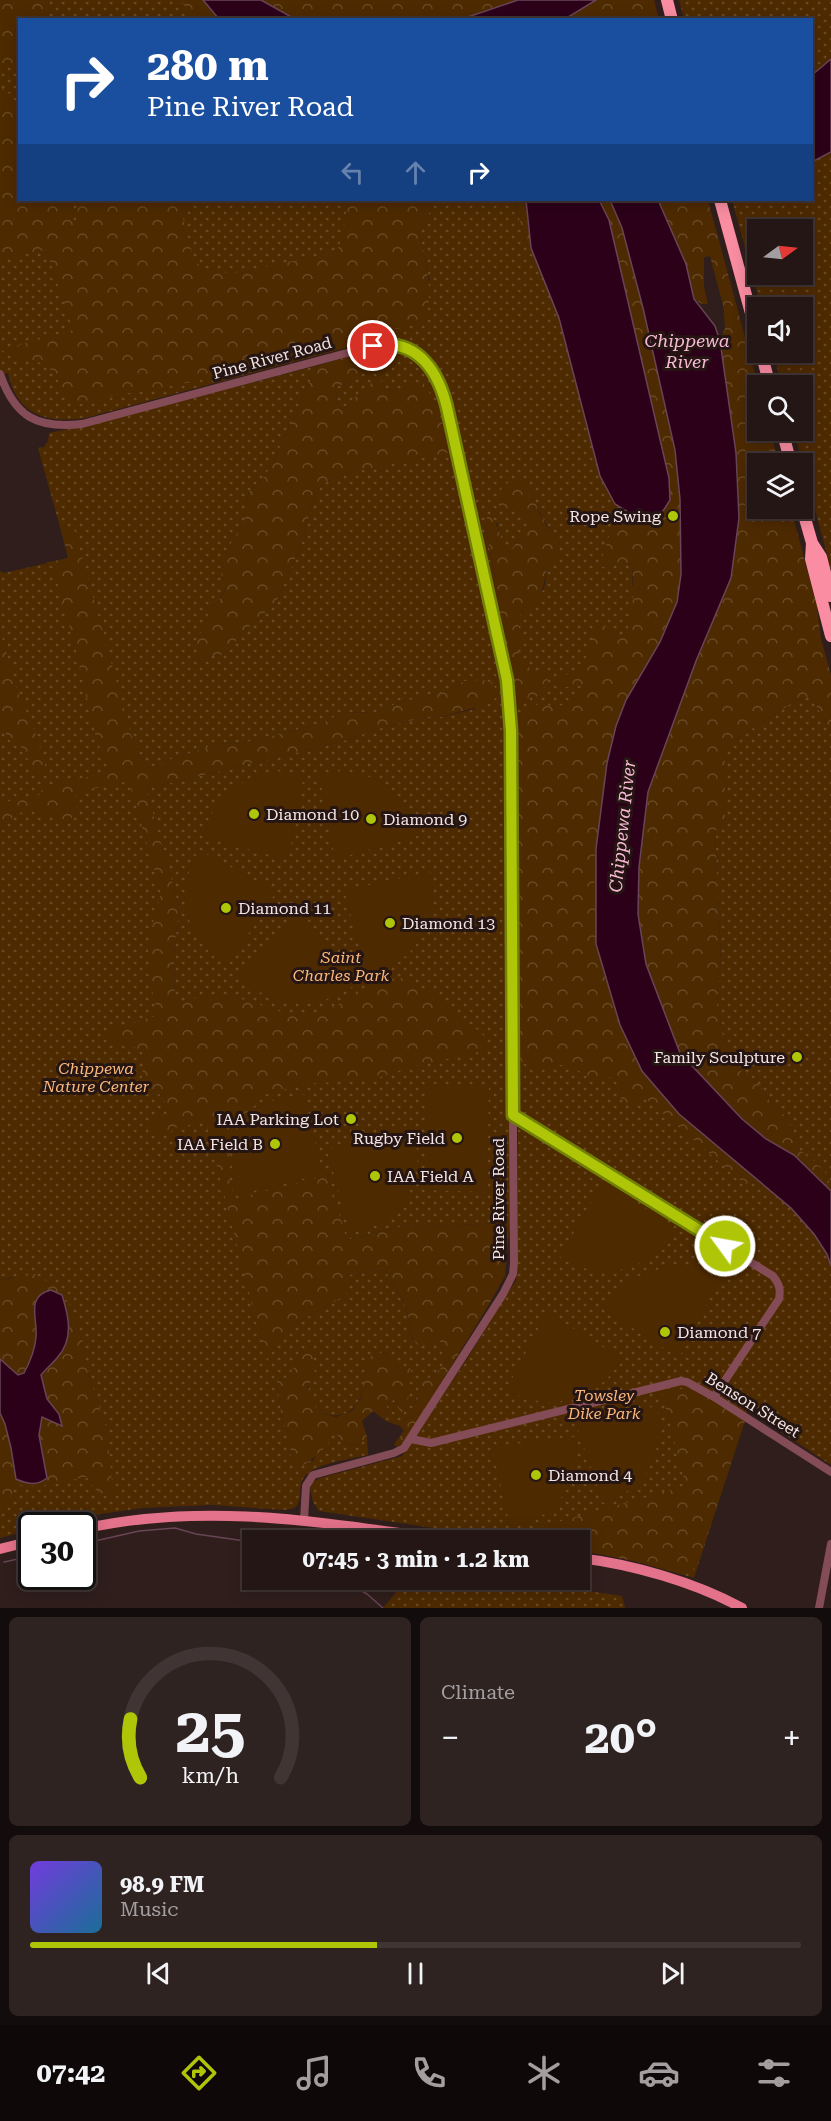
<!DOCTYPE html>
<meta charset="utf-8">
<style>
:root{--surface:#231615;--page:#2f2322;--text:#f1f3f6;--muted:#a39fa0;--line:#403534;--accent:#afc508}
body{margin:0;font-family:"Roboto Serif",serif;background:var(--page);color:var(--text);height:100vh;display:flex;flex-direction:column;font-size:22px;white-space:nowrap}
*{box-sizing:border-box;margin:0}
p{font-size:20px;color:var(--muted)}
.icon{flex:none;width:33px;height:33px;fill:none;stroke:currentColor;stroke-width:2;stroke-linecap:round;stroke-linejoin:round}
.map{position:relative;height:1608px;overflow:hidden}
.details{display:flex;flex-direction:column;gap:9px;padding:9px;background:#130c0c;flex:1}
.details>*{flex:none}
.guide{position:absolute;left:18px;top:18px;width:795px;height:183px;border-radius:0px;box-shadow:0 3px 15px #0003,0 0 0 2px var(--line);background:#1a4fa0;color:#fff;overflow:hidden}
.needle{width:39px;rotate:75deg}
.tools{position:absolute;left:747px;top:219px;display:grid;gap:12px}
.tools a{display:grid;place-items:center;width:66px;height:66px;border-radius:0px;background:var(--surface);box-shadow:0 3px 15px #0003,0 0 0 2px var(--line);font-size:30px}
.speed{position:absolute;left:18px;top:1512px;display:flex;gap:12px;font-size:30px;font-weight:700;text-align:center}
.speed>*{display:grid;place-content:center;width:78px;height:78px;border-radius:50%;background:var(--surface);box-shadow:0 3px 15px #0003,0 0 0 2px var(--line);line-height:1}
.speed .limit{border:3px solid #111;border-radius:9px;background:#fff;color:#111}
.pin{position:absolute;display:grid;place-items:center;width:51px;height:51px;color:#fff;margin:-26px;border:3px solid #fff;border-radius:50%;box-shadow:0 2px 6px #0007}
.me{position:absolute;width:66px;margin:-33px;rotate:302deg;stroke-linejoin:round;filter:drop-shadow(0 0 4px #0008)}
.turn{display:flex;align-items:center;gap:21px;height:126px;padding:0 30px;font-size:27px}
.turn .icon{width:78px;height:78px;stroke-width:2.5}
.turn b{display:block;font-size:42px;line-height:51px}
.lanes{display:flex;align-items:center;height:57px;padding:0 30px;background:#0003;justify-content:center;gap:30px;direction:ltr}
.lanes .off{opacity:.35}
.big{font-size:45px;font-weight:700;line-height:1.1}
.details .tile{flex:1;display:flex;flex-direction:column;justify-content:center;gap:9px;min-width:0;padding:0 21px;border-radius:9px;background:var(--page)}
.details .dial{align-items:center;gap:0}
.dial svg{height:156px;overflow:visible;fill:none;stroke:var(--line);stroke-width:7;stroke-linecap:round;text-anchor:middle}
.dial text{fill:var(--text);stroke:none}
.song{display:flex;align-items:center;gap:18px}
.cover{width:72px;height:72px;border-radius:9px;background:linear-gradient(135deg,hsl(260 70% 55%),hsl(200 70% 35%))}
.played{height:6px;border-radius:3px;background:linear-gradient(90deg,var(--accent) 45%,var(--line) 45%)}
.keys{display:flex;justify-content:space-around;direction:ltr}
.heat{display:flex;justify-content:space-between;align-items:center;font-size:33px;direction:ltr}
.details .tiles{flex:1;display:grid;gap:9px;grid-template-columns:1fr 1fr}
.tile:last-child{grid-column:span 2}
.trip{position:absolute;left:242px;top:1530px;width:348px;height:60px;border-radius:0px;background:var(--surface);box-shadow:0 3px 15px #0003,0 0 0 2px var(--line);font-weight:700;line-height:60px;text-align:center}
.tabs{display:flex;height:96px;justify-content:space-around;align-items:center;background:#0e0908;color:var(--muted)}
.tabs .icon{width:42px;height:42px}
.tabs .on{color:var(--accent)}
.tabs b{font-size:27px;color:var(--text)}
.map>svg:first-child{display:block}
</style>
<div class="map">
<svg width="831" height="1608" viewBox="0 0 831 1608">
<defs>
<pattern id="green-dots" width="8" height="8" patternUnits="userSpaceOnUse" patternTransform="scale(1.5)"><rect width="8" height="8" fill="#4e2a00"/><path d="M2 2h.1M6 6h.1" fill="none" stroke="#684925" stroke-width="1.8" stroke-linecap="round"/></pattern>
<pattern id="forest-crowns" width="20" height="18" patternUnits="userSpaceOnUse" patternTransform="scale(1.5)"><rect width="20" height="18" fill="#4e2a00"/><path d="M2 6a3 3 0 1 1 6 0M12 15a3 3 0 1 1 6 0" fill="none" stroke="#684925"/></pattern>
</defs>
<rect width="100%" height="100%" fill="#2f1e1c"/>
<path fill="url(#green-dots)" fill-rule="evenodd" d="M0,0H518L462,20H20V200H386L430,283L419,229L437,200H515L525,242L531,248L559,318L600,476L615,504C609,512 612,518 611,528C609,541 602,552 602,567L621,562L632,564V586L681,574L626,700L753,1177C784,1202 818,1228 831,1266V1465L748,1410L694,1578L634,1561L579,1550V1540H518L501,1538L319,1511L313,1502L310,1488L313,1482L320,1478L402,1456L465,1362L516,1280L518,1264V1129L522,1118L517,1109L515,720L514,691L500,620L520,614L528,608L544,589L547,569L556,536C543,522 537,508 531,490L499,505L522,512L533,529L518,539L510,553L503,545L497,523L485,524L495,578L489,575L444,378C414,339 403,338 356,345L85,418C46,424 16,414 8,373L0,375Z
M679,0H831V569L794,431L802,430V386L782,385L773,353L802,352V308L761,307L732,200H812V20L684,19ZM758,230H802V274H758Z
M382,350H390L408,356L430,375L437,387L453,452L504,690L508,845L510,1223L397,1227L346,1240L328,1175L266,1359L291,1326L346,1295V1275L385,1270C397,1293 412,1307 409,1334L418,1346L440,1340L445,1363L435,1375L423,1381L411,1412L400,1426L386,1421L387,1403C405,1396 408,1388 411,1370L409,1367L402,1372L383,1352L366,1367C364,1377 364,1391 359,1400C344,1429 303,1413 309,1386C309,1382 313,1377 315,1373L301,1349L290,1376L277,1381L282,1419L289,1436L291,1458L313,1461L318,1452L328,1445V1433L335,1431L342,1443L357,1446L367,1437L368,1455C351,1459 318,1463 306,1475C293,1487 310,1509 284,1510L212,1505L142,1508L87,1516L49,1525L32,1526L31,1530L0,1538V1481C36,1490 52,1482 87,1477L107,1430L89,1376L77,1323L12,1277L0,1280V571L4,573L69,558L171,900L172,990L175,999L174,953L179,907L146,789L340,742L387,726L432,716L441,717L475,709L464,681L452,690L398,703L376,712L342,713L320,724L243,743L218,744L169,760L161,765L148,767L139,755L131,734L67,526L60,527L38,448L44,447L48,441L49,433L99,423L319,365L300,400L296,416L286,433L273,463L263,478L249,492L245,506V519L227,551L221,572L225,590L218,602L211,607L197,644L199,658L226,654L245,630L276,603L301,545L312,505L320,487L327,481L356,471L397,462L422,382C410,386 393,395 381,388L358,395L342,410L338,407L335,387C355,383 366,374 364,352Z
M811,696L831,732V1191L824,1185L829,1183V1177L808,1155L799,1150L787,1118L770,1102L764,1091L754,1079L731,1066L727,1058V1046L717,1007L718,976L721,963L715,832L725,819V746L798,699Z
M406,1580H514L622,1596L625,1608H383Z"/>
<path fill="url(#forest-crowns)" d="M0,0H45L48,19L20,20L19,66L0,69Z
M180,0H203L219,19H194Z
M261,0H518L462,20L295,19Z
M596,0H654L659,19L565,20Z
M3,88L13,97L19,108L20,200H73L70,217L75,224L79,200H187L188,213L183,218L194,261L209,271L234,273L337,252C343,234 347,218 346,200H437L419,229C425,262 434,287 426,320L407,327L362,334L356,345L303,359L142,392L117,394L99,400L67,402L58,380L46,364L19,358L1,350L73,330L46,250L0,259V89Z
M515,200H526L531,248L525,242Z
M599,200H610L622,228L643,308L675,450L680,499L681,574L677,602L660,642L626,700L616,726L603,785L596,849L594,893L632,1049L641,1071L679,1114L753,1177L747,1186L646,1099L630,1105C619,1099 617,1093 618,1081L611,1077C588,1087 583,1066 561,1065C553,1065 543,1068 536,1070L521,1061L516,1054L515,720C523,712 531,703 544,704C547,704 550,706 553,706C568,707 582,695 591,685L566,687L555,684L563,674L574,675L580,672L592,643V628L604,625L623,637C635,621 633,584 632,564L621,562L601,567C602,553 609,541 611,528C612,518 609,512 615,504L628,512L669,478L609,220Z
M658,200H708L758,385V430L770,431L779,463L758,464V508L791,509L817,606L821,639L831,675V732L811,696L798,699L725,746V819L715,832L721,963L718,976L717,1007L727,1046V1058L732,1066L754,1079L764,1091L770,1102L787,1118L799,1150L808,1155L829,1177V1183L824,1185L794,1155L766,1139L742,1119L680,1053L646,964L638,914L639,867L648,792L696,661L731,578L739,518L736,453L720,341L725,328L723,305L710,256L704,257V287L708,304H702L694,299L686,264Z
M364,352L371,359C366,364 364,372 359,376C353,382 343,385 335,387L338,407L342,410C354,400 365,381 382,380L381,388C393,395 410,386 422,381L435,402L453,452L356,471L327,481L320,487L312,505L301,545L276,603L245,630L226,654L199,658L196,644L211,607L218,602L225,591L221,572L227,551L245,519V506L249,492L263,478L273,463L286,433L296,416L300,400L319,365Z
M518,481L531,490L539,512L546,525L556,536L558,555L551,567L547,569C541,594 544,598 520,614L518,625L522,638L518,650L522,665C531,668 540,673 550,673L543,690L536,697L527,698L514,704C514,661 499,617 489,575L495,577L485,524L488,514C503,528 497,538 510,553L518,539L532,529L522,512L499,506L497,497L504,484Z
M67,526L75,531L131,734L139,755L148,767L161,765L169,760L218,744L243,743L320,724L342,713L376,712L398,703L452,690L464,681L483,680L493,683L497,693L493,703L440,717L432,716L387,726L340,742L146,789L179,907L174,953L175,1003L205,996L227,994L282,1012L311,1014L332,1008L369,986L386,979L401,978L442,998L463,1019L483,1034L488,1050L407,1068L375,1079L305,1084L256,1097L231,1139L229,1178L234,1199L328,1175L347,1240L397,1227L510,1223L505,1276L487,1308L405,1441L397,1447L394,1444L404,1431L400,1426L411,1412L423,1381L435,1375L445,1363L440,1341L418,1346L409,1333C412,1307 397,1292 385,1270L347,1275L346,1295L291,1326L266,1360L206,1122L177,1127L167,1135L150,1134L147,1127L150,1118L168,1114L171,1111L159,1094L142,1087V1072L147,1065L144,1054L130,1044C120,1045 113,1045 106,1037L110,1030L158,1015L150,982L151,967L148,951L153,922L161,893L130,785L125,782L80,791L75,796C78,808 76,818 64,823C47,814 25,803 9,821C6,825 4,829 0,833V803L39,795L44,786C65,780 87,779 108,771L107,762L97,742L76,651L53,567L45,563L68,558L60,527Z
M0,634L2,637L17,690L33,726L45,763V769L38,773L32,771L24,749L9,740L0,722Z
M35,1274L56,1287L69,1303L77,1323L89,1376L107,1430L113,1493L105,1495L96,1490L86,1477L42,1486L16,1485L4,1510L0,1509V1280Z
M301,1349L312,1351L315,1373L308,1387L311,1402L322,1413L336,1417L352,1411L361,1398L366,1367L371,1356L383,1352L402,1372L409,1366L411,1370L407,1411L400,1412L396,1399L387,1403L386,1421L373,1411L362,1421L367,1437L357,1446L342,1443L335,1431L328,1433V1445C316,1453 314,1461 300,1466L291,1458L289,1436L282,1419L277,1381L290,1376Z
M673,1388L692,1390L700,1393L745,1421L698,1564L691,1572L680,1573L634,1561L579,1550V1540H518L501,1538L686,1486L661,1390Z"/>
<path fill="#4e2a00" d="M275,771L304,774L289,855L284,859L203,837C213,800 238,778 275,771Z
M335,771C379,772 406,793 420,835L340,858L334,854L319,774Z
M199,850L273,890L274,895L227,966C185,939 173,893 199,850Z
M430,872C441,919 415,965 367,976L345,893L350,889Z
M299,916H304L357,983C319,1013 271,1010 238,974Z
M427,1084L489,1085L487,1192L425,1190Z
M304,1094L323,1174L236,1195C230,1169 230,1146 243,1123C246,1117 252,1108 259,1105C272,1099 290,1098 304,1094Z
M412,1125C415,1139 419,1152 417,1167C413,1203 385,1228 350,1233L327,1150Z
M608,1182L677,1231C653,1270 599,1284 560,1257L601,1184Z
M677,1266L694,1268L720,1278L681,1354L675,1355L604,1310C622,1279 643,1271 677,1266Z
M550,1314L622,1359C596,1403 549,1413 506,1390L545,1316Z
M657,1406C664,1453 650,1487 603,1503L577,1427L582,1422Z
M574,1437C577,1443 576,1448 576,1455C576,1491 546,1524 510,1526L493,1450L498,1446Z"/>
<path fill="#2c0019" stroke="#684556" stroke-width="1.5" d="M203,0H261L295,19H219Z
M518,0H596L565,19H462Z
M831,59V152L812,162V75Z
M526,200H599L609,220L669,478L670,500L663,511L650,516L628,512L615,504L600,476L559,318L531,248Z
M610,200H658L686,264L694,299L715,326L720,341L736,453L739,518L731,578L696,661L648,792L639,867L638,914L646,964L680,1053L742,1119L766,1139L794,1155L831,1191V1266L827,1254L814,1234L791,1208L679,1114L642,1071L620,1025L596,944V849L607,763L616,726L626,700L660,642L677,602L681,574L680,499L675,450L643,308L622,228Z
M51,1290L62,1295C69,1317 74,1339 57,1358C52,1364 46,1369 41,1375L47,1399L59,1414L62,1426L42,1417L39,1435L47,1478C37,1486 27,1484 16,1479L11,1448L5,1424L0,1413V1359L18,1375L24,1373C30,1362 35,1350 36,1337C38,1319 25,1296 51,1290Z"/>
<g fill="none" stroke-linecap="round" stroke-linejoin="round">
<path stroke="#684556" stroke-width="1.5" d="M82,1544L139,1531L175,1528L196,1534L252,1542
M4,1562L32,1556
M343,1580L367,1594L383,1608"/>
<path stroke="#834c57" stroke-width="8" d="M0,374C15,417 37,429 82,424L373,346C412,339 434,365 445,398L510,696L514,1263L513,1274L503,1294L404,1448L394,1453L313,1475L306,1486L304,1520
M513,1115L773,1276C779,1284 781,1289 779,1299L714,1397
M411,1439L431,1443L681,1381L687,1382L714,1397L831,1472
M819,1608L831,1544"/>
<path stroke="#e3728a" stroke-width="10" d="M82,1529C209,1501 324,1523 449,1540
M0,1549L32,1541
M579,1558C631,1564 695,1582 742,1608"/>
<path stroke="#fa8da2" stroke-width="12" d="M667,0L672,20
M720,200L758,339
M761,352L770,386
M782,430L791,464
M802,508L812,543L821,557L831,596
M812,543L811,559L831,636"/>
</g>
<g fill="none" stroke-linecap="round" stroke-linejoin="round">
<g stroke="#728005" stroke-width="15">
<path id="route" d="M373,346C419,337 440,374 448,412L507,680L511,731L513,1115L725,1246"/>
</g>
<use href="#route" stroke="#afc508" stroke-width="10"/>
</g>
<g fill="#afc508" stroke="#251513" stroke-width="2">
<circle cx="673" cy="516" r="6"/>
<circle cx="254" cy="814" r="6"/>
<circle cx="371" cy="819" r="6"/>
<circle cx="226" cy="908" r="6"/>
<circle cx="390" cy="923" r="6"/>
<circle cx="797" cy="1057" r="6"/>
<circle cx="351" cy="1119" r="6"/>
<circle cx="457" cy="1138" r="6"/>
<circle cx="275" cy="1144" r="6"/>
<circle cx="375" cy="1176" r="6"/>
<circle cx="665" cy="1332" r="6"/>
<circle cx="536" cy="1475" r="6"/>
</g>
<g text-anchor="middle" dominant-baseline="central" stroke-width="6" stroke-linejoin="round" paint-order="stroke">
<g font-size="16" fill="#f3e6e4" stroke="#251513">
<text transform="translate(272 358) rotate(-15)">Pine River Road</text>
<text transform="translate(498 1199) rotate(-90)">Pine River Road</text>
<text transform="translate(753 1405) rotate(32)">Benson Street</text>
</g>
<g font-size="16" fill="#f3e6e4" stroke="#251513" text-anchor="start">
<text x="661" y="516" text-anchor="end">Rope Swing</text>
<text x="266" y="814">Diamond 10</text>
<text x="383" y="819">Diamond 9</text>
<text x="238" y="908">Diamond 11</text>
<text x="402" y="923">Diamond 13</text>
<text x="785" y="1057" text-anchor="end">Family Sculpture</text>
<text x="339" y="1119" text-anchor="end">IAA Parking Lot</text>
<text x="445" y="1138" text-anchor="end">Rugby Field</text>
<text x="263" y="1144" text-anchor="end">IAA Field B</text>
<text x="387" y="1176">IAA Field A</text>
<text x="677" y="1332">Diamond 7</text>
<text x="548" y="1475">Diamond 4</text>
</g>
<g font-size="16" font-style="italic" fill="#fab87b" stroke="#251513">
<text x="341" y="957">Saint<tspan x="341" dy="18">Charles Park</tspan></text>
<text x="96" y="1068">Chippewa<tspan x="96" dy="18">Nature Center</tspan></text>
<text x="604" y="1395">Towsley<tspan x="604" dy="18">Dike Park</tspan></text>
</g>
<g font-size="18" font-style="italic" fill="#f9bad7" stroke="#251513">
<text x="687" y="340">Chippewa<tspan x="687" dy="21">River</tspan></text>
<text transform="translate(622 826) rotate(-84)">Chippewa River</text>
</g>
</g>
</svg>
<div class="tools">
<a><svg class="needle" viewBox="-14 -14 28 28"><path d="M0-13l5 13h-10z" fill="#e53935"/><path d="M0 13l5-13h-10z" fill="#a39fa0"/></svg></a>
<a><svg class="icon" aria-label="sound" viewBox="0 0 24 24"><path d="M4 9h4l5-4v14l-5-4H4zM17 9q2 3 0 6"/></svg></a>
<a><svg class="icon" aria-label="search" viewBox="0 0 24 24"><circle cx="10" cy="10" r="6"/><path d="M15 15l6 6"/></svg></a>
<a><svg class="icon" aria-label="layers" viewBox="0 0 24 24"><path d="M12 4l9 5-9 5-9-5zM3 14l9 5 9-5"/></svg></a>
</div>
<div class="speed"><div class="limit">30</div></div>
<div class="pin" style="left:373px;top:346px;background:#d93025"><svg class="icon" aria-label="arrive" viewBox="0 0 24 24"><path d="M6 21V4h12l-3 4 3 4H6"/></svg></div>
<svg class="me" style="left:725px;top:1246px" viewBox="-20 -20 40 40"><circle r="17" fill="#afc508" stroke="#fff" stroke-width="3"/><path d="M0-11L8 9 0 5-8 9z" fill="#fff"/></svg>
<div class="trip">07:45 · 3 min · 1.2 km</div>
<div class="guide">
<div class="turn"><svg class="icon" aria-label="right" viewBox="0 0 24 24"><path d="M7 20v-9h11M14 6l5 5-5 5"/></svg><div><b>280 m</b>Pine River Road</div></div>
<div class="lanes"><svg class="icon off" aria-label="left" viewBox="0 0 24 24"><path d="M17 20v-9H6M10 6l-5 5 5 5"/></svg><svg class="icon off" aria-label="ahead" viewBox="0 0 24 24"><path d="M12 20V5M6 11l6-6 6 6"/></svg><svg class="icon" aria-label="right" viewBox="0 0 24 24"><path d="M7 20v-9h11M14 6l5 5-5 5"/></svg></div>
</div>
</div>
<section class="details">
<div class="tiles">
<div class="tile dial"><svg viewBox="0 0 100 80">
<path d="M14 69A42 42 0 1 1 86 69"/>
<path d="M14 69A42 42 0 0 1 9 39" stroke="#afc508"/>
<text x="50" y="56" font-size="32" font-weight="700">25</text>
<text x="50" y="72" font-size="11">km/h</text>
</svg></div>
<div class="tile"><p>Climate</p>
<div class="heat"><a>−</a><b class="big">20°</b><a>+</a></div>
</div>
<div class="tile">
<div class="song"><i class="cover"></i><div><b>98.9 FM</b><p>Music</p></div></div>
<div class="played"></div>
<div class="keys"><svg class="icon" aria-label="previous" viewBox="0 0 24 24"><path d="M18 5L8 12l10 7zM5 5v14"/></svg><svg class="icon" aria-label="pause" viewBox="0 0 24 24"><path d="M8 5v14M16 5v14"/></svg><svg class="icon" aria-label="next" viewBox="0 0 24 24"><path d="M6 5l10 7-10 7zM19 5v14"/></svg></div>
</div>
</div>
</section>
<nav class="tabs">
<b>07:42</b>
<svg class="icon on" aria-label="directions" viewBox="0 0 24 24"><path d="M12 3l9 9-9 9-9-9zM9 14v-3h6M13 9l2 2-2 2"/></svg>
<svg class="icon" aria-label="music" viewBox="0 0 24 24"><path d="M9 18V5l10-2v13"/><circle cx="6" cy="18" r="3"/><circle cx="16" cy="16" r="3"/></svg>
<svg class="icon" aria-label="phone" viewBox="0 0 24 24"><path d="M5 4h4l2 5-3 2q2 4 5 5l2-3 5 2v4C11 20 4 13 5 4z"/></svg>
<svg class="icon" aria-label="climate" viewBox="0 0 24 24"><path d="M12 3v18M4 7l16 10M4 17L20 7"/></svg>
<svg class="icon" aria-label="car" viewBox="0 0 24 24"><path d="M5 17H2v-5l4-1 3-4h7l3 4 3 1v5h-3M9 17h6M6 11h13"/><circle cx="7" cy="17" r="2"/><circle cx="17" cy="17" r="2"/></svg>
<svg class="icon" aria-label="filters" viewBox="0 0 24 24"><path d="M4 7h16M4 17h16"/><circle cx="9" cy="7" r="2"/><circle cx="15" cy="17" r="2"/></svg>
</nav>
